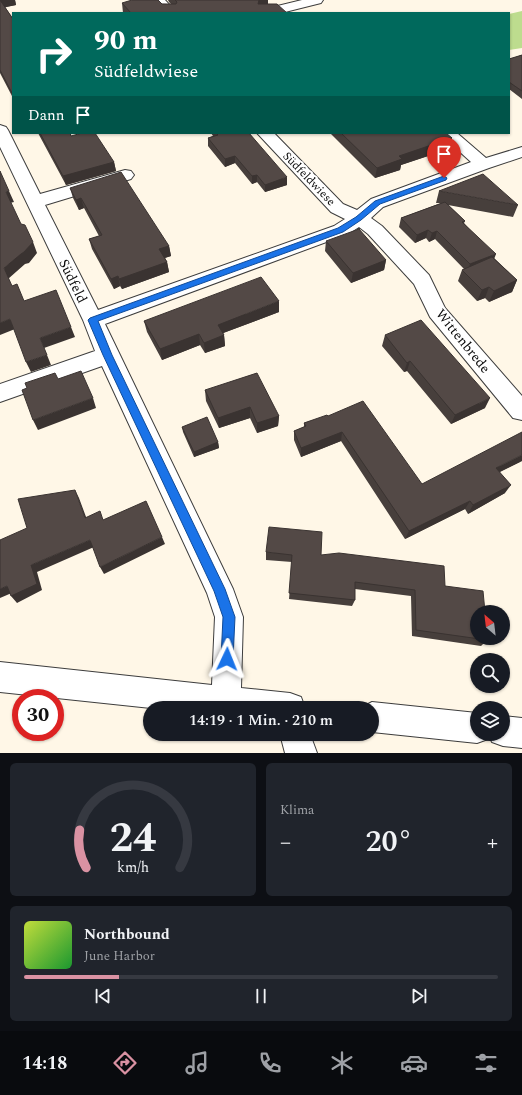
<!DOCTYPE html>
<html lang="de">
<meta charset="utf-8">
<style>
:root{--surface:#171b24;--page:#20242c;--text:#f1f3f6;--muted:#9ea1a6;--line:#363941;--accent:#da92a3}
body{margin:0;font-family:Spectral,serif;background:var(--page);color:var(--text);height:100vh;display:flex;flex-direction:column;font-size:15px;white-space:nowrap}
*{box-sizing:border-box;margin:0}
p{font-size:13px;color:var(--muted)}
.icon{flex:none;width:22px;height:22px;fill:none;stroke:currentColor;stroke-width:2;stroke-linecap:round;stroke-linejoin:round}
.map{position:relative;height:753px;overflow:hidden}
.details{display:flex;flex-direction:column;gap:10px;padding:10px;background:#0d0f14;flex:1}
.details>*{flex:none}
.top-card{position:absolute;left:12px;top:12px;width:498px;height:122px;border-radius:0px;box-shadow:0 1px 3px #0004;background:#00695c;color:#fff;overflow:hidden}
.needle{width:26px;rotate:332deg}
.buttons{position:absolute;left:470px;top:605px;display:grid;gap:8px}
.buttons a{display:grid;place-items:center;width:40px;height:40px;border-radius:50%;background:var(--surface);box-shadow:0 1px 3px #0004;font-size:20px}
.speed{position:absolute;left:12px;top:689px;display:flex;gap:8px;font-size:20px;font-weight:700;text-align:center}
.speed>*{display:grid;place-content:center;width:52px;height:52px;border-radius:50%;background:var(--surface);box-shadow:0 1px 3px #0004;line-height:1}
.speed .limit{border:6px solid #d22;background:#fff;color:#111}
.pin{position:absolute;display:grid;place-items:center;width:34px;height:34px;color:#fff;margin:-41px -17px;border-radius:50% 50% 50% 0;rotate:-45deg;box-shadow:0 0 4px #0007}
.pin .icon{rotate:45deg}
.me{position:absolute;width:44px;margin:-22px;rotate:2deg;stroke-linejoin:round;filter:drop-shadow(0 0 3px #0008)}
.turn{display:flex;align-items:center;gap:14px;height:84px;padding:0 16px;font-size:18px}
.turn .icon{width:52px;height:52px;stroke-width:2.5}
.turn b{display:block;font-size:28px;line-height:34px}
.then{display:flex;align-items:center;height:38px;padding:0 16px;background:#0003;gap:8px;font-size:15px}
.big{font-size:30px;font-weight:600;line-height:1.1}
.details .widget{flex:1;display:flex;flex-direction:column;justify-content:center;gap:6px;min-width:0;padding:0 14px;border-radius:6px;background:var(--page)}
.details .dial{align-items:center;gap:0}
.dial svg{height:104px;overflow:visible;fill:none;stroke:var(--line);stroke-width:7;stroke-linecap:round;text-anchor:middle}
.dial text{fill:var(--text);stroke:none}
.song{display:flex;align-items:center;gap:12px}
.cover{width:48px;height:48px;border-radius:6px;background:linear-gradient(135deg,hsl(70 70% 55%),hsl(130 70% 35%))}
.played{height:4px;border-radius:2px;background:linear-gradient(90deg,var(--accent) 20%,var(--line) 20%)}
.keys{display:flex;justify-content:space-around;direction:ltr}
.heat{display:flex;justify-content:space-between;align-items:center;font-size:22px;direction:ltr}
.details .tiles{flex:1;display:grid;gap:10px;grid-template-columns:1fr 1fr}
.widget:last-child{grid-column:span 2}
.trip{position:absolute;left:143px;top:701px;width:236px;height:40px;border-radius:20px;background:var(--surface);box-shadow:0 1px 3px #0004;font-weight:600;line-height:40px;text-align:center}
.menu{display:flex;height:64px;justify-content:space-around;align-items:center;background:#090b0e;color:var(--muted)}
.menu .icon{width:28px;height:28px}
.menu .on{color:var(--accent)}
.menu b{font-size:18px;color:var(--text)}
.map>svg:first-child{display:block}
</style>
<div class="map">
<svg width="522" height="753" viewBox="0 0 522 753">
<rect width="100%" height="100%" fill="#fff7e7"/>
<path fill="#bddc8e" d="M522,11V48L509,50V14Z"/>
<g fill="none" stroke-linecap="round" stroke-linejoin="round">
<g stroke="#3d3d3d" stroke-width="2">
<path id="minor" d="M152,0H165L177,13H163Z
M302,0H323L321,3L281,13H259L261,10Z
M0,125L6,127L8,130L40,194L125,170L131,171L134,175L131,179L45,205L98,310L334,226L345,219L331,212L257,133H274L343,204L357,210L371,199L471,162L439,133H457L486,158L522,147V157L489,168L383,207L371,218L382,226L429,275L445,308L522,396V420L513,418L430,317L414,284L368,234L359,227L348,234L105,324L233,589L243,617L241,688L290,693L301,697L305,708H151L0,692V662L212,685L215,617L207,593L102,366L0,402V384L95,351L83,320L0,147Z
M372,702L477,713V734H503V716L522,718V748L503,746L492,742L489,735L488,739L477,743L372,732V708H361Z
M280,734H310L317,753H285Z"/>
</g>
<use href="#minor" fill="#fff" fill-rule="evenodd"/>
</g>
<path fill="#473f3c" d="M0,0H15L16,5L5,7L13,19V98L0,73Z
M168,0H268V4L287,13H123L122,3L171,4L169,2Z
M522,55V99L509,89V59Z
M38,133H70L71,136L114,162L116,171L66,185Z
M211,133H249L287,185L265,192L257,182L252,184L235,163L225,167L208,146V138L213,136Z
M330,133H446L449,149L401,165L400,170L375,178Z
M70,188L169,246L171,256L165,258L167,262L169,272L122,289L120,286L114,289L92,249L89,239L99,236L84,208L79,210L73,198Z
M439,191L518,205L513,217L448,205L465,221L464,223L494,258L517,280L512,292L489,302L485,298L477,301L458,281L462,270L464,269L435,239L429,242L426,238L415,243L399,227L401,218L441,203H436Z
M326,241L386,260L384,270L351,283L325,251Z
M279,312L223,333L224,335L225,346L205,353L200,345L162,360L147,332L144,321Z
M385,335L485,408L451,424L407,371L404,372L382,346Z
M205,390L279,416L278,426L257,433L250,418L219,428L206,401Z
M328,416L422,484L522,461L500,472L505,493L468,514L465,509L405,539L341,441L301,457L294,440V431L304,427V423Z
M182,427L218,442L219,448L194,457L183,432Z
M266,552L321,555L445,586L487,640L481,646L412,636L411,596L355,589V600L352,606L289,599L292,562L266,560Z"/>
<path fill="#3a3331" d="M0,0H15L16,5L2,8Z
M259,0H268V7L258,4Z
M452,138L449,149L401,165L400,170L375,178L377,168L399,156Z
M235,156V163L225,167V159Z
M114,162L116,171L66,185L63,176Z
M257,175V182L252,184V176Z
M287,177V185L265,192V185Z
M9,191L14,202L10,203L6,192Z
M81,198L84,208L79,210L76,200Z
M428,230L426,238L415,243L417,235Z
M437,231L435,239L429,242L432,233Z
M33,242L37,253L29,263L25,264L8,279L4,268Z
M169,246L171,256L161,259L159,249Z
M496,254L493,262L467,272L470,264Z
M386,260L384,270L351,283L353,273Z
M167,262L169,272L122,289L119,279Z
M118,276L120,286L114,289L111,279Z
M517,280L512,292L489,302L494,291Z
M489,287L485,298L477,301L482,290Z
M279,301V312L218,335V325Z
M10,319L15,329L0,335V323Z
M71,327L75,337L44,348L40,338Z
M199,334L200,345L162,360L160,349Z
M224,335L225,346L205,353L204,343Z
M47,355L51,365L31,372L26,362Z
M410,361L407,371L404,372L407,363Z
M93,398L96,408L38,430L33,420Z
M490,398L485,408L451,424L455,415Z
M250,407V418L219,428L218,418Z
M279,416L278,426L257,433V423Z
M342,432L341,441L301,457V448Z
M218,442L219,448L194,457V452Z
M522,455V461L491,476L496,468Z
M511,485L505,493L468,514L473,505Z
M75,490L79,498L89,525L85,518Z
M470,501L465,509L405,539L409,531Z
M162,537L165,544L104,574L100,567Z
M90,540L94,547L37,572L42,590L17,603L11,596L31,565Z
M7,586L14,592L0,598V589Z"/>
<path fill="#534946" stroke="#3a3331" d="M0,0L13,19V95L0,70Z
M132,0H158L162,4H176L177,2L175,0H259L258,4H277L287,13H131L122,3Z
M522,55V91L509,82V59Z
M40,133H70L71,136L82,133H95L114,162L63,176Z
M216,133H249L287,177L265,185L257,175L252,176L235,156L225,159L208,138L218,135Z
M341,133H446L452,138L399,156L402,159L377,168Z
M0,171L9,191L6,192L21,224L25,225L33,242L24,252L21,254L4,268L12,286L17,284L24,301L56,290L71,327L40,338L47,355L26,362L10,319L0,323Z
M121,172L169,246L159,249L167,262L119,279L118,276L111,279L89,239L102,235L81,198L76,200L70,188Z
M483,174L518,205L439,191Z
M445,202L465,221L462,222L496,254L470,264L437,231L432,233L428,230L417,235L401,218Z
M359,229L386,260L353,273L326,241Z
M492,257L517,280L494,291L489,287L482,290L462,270Z
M261,277L279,301L218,325L224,335L204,343L199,334L160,349L144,321Z
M421,320L490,398L455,415L410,361L407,363L385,335Z
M81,371L93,398L33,420L22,390L27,388L25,383L55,373L58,379Z
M257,373L279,416L257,423L250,407L218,418L205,390Z
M363,401L422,484L522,432V455L496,468L511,485L473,505L470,501L409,531L342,432L301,448L294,431L306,426L304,423L327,415L328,416Z
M207,417L218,442L194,452L182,427Z
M75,490L85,518L100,511L103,520L146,501L162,537L100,567L90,540L31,565L37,584L11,596L7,586L0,589V540L27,528L18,499Z
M269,527L322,532L321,555L339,553L444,566L445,586L483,591L485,612H477V638H487V640L416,630L415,590L355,582V600L289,593L292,555L266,552Z"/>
<path fill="#1a73e8" stroke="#114b97" d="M444,176L447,178L446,180L380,204L361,220L343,232L98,321L112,355L225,589L235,617L233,659L232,664L227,665L223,664L221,659L223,617L214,591L103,355L88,320L90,318L338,228L356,217L375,201Z"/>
<g text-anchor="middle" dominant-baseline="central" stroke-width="4" stroke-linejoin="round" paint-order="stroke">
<g font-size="12" fill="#0a0a0a" stroke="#fff">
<text transform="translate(309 179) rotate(46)">Südfeldwiese</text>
</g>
<g font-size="14" fill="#0a0a0a" stroke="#fff">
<text transform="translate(73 281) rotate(64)">Südfeld</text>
<text transform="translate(463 341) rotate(51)">Wittenbrede</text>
</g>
</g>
</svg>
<div class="buttons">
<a><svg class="needle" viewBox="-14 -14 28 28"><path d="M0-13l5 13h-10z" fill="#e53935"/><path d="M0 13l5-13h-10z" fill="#9ea1a6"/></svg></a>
<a><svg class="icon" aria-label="search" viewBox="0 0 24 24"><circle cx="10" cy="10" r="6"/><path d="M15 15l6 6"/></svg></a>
<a><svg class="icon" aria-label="layers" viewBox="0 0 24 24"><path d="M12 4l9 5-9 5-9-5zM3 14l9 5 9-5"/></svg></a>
</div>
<div class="speed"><div class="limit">30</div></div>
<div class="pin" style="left:444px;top:178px;background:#d93025"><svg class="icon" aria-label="arrive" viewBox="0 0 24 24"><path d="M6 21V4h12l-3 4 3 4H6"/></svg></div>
<svg class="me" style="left:227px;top:659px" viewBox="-20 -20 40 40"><path d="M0-17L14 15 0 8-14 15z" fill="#1a73e8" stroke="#fff" stroke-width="4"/></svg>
<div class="trip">14:19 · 1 Min. · 210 m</div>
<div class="top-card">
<div class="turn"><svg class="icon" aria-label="right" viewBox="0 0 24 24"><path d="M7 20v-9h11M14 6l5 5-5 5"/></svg><div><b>90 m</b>Südfeldwiese</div></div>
<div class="then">Dann<svg class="icon" aria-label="arrive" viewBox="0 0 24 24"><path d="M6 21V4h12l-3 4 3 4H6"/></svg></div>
</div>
</div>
<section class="details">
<div class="tiles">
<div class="widget dial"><svg viewBox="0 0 100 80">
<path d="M14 69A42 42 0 1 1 86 69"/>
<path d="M14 69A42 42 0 0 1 9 40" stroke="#da92a3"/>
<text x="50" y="56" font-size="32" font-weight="700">24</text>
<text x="50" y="72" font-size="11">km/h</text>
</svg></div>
<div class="widget"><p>Klima</p>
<div class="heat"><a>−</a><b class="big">20°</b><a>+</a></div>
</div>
<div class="widget">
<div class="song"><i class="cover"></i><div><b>Northbound</b><p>June Harbor</p></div></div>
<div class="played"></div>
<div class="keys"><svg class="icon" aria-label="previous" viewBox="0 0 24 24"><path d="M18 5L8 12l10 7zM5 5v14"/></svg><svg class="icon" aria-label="pause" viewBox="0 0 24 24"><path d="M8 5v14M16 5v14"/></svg><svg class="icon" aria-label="next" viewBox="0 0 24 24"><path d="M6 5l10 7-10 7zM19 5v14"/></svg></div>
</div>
</div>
</section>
<nav class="menu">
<b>14:18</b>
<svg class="icon on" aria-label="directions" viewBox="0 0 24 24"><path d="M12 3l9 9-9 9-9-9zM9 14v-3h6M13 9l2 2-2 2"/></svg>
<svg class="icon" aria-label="music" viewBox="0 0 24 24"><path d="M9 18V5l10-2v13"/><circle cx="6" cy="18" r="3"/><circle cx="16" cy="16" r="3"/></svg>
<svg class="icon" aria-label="phone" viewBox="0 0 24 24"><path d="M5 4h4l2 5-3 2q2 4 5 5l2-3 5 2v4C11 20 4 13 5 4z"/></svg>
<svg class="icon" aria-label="climate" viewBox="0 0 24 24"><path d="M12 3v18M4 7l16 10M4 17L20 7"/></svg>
<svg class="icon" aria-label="car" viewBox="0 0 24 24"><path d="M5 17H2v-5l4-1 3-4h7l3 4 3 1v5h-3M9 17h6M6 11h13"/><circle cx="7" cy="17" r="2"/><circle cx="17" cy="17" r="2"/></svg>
<svg class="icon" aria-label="filters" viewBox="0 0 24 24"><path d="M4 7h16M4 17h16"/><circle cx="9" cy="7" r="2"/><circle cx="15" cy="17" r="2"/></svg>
</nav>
